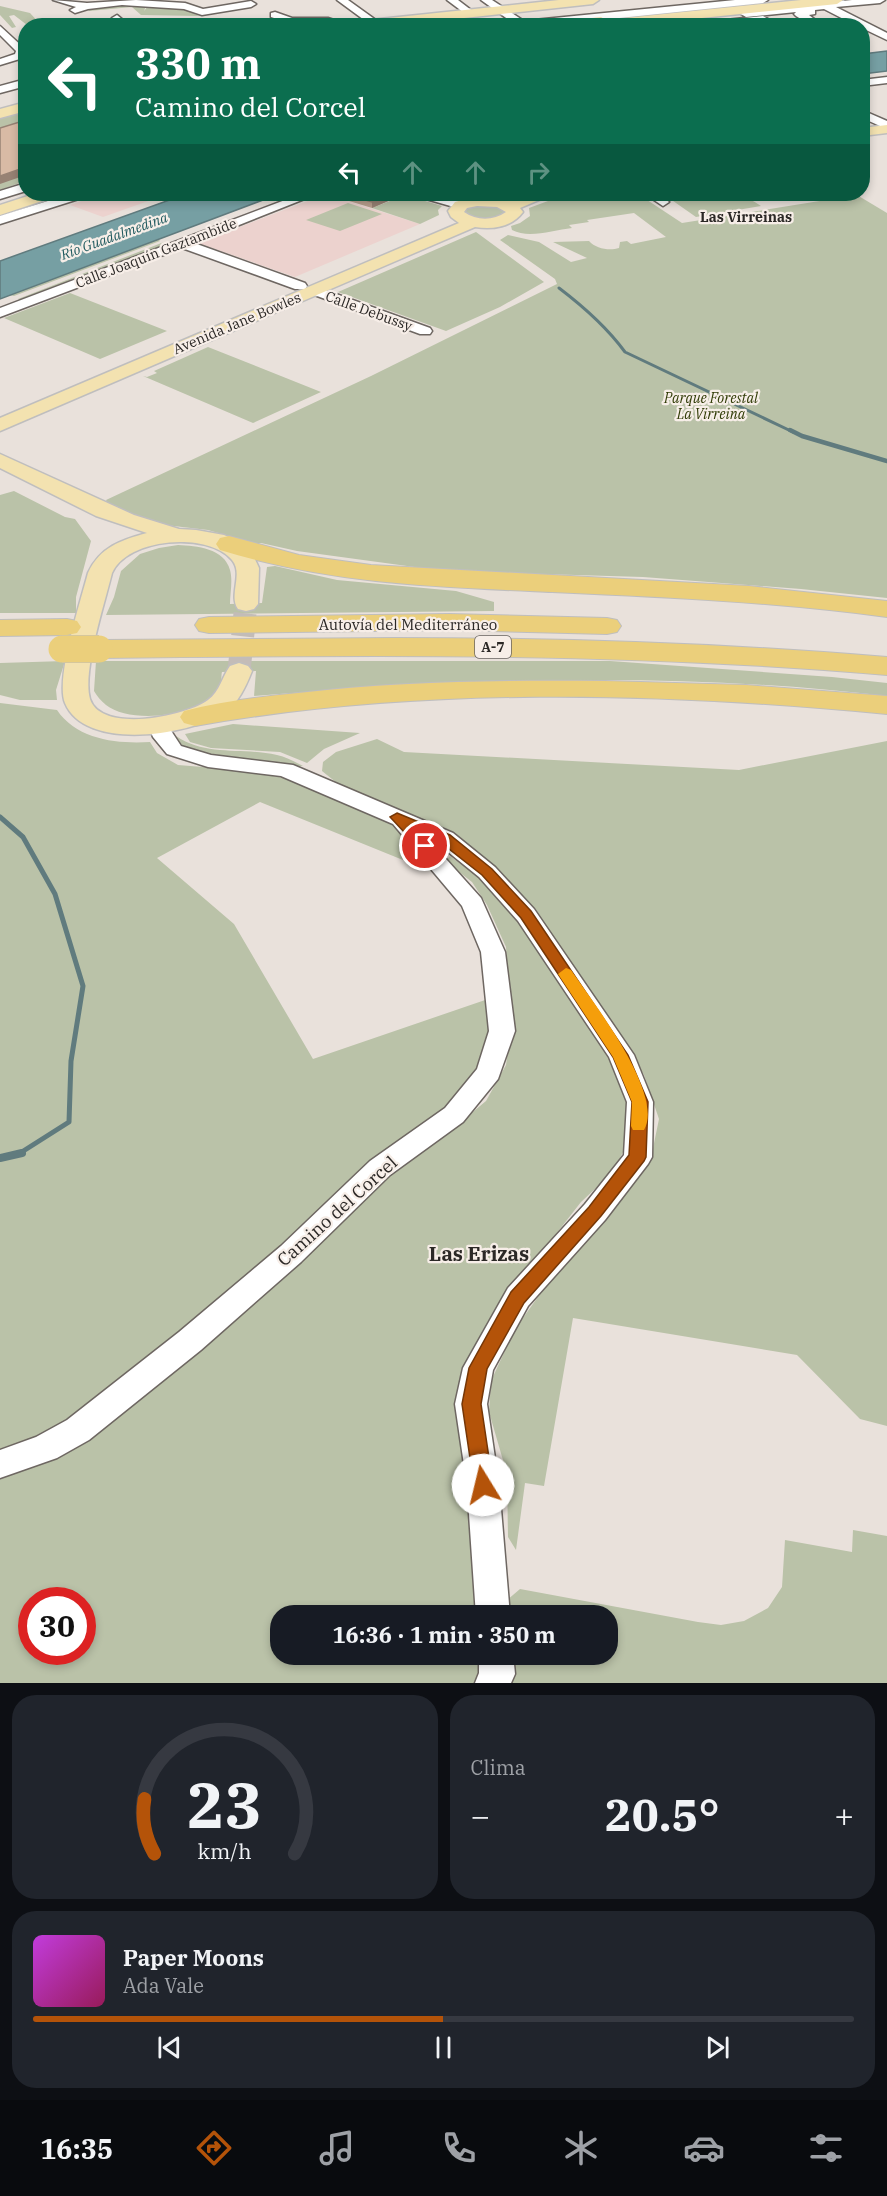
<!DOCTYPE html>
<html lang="es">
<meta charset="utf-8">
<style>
:root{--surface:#171b24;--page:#20242c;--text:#f1f3f6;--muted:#9ea1a6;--line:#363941;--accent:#b45309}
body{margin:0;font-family:"IBM Plex Serif",serif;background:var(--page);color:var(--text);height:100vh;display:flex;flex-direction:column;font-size:22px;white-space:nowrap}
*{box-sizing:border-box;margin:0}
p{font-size:20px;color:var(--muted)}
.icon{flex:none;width:33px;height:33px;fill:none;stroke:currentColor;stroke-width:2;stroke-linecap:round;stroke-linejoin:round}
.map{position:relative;height:1683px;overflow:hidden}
.sheet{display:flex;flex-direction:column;gap:12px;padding:12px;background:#0d0f14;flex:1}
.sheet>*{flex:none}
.guide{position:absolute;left:18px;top:18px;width:852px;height:183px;border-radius:24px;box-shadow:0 3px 9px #0003;background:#0b6e4f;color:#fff;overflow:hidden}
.speed{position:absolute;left:18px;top:1587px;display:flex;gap:12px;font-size:30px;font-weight:700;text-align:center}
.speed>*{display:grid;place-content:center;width:78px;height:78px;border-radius:50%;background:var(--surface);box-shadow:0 3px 9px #0003;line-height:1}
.speed .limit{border:9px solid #d22;background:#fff;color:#111}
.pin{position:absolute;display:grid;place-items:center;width:51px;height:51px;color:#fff;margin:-26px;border:3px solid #fff;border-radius:50%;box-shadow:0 2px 6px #0007}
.me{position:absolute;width:66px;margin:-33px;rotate:351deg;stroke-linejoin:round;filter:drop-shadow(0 0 4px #0008)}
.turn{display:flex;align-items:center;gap:21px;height:126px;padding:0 18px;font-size:27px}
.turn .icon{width:78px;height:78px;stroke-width:2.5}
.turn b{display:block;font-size:42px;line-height:51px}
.lanes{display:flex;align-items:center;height:57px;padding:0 18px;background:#0003;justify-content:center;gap:30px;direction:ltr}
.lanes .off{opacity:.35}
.big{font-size:45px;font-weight:800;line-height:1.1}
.sheet .widget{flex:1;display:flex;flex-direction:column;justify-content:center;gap:9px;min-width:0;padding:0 21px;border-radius:24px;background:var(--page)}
.sheet .dial{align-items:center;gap:0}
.dial svg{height:156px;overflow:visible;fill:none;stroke:var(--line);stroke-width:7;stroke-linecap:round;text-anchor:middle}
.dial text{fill:var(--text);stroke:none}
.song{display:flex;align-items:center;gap:18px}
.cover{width:72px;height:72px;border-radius:9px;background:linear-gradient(135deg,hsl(290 70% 55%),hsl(330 70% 35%))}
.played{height:6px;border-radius:3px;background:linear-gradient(90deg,var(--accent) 50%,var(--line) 50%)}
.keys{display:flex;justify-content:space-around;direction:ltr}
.heat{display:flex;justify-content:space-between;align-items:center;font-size:33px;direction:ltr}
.sheet .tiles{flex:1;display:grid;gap:12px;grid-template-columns:1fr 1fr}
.widget:last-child{grid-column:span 2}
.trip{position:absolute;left:270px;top:1605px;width:348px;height:60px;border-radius:24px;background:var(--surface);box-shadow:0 3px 9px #0003;font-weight:800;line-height:60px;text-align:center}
.tabs{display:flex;height:96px;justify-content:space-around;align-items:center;background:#090b0e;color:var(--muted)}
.tabs .icon{width:42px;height:42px}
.tabs .selected{color:var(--accent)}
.tabs b{font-size:27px;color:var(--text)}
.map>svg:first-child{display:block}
</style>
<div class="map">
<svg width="887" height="1683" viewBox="0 0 887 1683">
<rect width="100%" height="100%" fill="#e9e1db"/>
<path fill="#ecd2ce" d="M102,194H168L103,217L70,205Z
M326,194L420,224L295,277L198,243Z"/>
<path fill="#bac2a8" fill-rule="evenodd" d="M127,5L146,6L144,11L148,6L182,8L199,16L141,15L132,7L89,11L87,9Z
M0,6L30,13L41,25H27L14,15L9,16L16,27L12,28L0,15Z
M25,110V181L0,190V119Z
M567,194H638L682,223L857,195L887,213V598L801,589L643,577L444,571L297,551L261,543L256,544L208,530L165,525L138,518L108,504L106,500L371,376L557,284L555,279L500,240L508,235L539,242L571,262L587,258L553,242L589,241C596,249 610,251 619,248L620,242L627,241L631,244L666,237L634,213L587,220L589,222L569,225L572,228C553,230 529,239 512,230L511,226L520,223L530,216L529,208Z
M690,194L694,197C724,192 735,189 761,206L696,217L666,196Z
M405,195L442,206L438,210L439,215L420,224L372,208Z
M348,203L382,214L340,231L306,220Z
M494,204L507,211L506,215C491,222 477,219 463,213L464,208L472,205Z
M476,232L544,282L500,307L446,331L338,292Z
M158,239L160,241L14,296L9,295Z
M164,242L170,244L20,300L18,299Z
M70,293L167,331L100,359L4,318Z
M208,347L321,392L253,423L143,376L147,377L157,373L154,371Z
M14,491L65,517L75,519L91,541L76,597V613H0V495Z
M178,545C197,546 224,548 230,570C233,581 230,593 230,604L262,603L267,567L275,566L337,580L456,591L494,602V611L106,615L114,597L121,571L140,554L159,548Z
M65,661L56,690L57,700H20L0,695V663Z
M96,661H610L832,677L887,683V696C676,671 465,679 254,696L256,671L222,672C221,675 222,682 220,685C205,717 131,725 106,705C101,701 97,696 94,691Z
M0,703L57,710C77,740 118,744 150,742L157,753L178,765L228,769L285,778L397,825L435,873L260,802L157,858L234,924L313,1059L491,998L493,1017L487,1050L468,1088L430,1125L282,1251L70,1423L0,1454Z
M233,724L360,733L324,749L307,763L280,752L211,748L190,742L185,734Z
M176,736C207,757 242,747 277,755C286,757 295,762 303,766C283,768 200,759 184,747C181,745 178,739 176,736Z
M377,739L404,752L739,770L887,741V1426L860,1419L797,1355L573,1318L544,1486L525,1483L516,1550L508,1537L507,1474L489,1412L491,1381L515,1329L553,1276L600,1218L638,1178L652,1153L659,1119L644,1075L619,1034L455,836L337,783L322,771L323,762L336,752Z
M450,856L480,878L506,904L601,1042L628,1099L627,1145L611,1174L581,1202L488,1321L463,1387L482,1615L280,1616V1654L485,1655L478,1683H0V1471L18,1467L389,1173L444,1136L486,1101L506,1065L511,1029L506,947L487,905L472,882L445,861ZM32,1600H82V1652H32Z
M853,1530L887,1536V1683H501L504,1655L608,1654V1616L506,1615V1601L520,1589L698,1622L721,1625L744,1621L768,1608L782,1587L785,1540L852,1552Z"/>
<path fill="#769fa3" stroke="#607b7e" stroke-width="1.5" d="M887,51V71L863,74V54Z
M186,194H279L0,299V261Z"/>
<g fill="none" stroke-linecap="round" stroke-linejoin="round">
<path stroke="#607b7e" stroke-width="3" d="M559,288C584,307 606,326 625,352L793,432"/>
<path stroke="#607b7e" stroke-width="4.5" d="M790,430L802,436L887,461"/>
<path stroke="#607b7e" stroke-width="5" d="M0,817L23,837L55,894L83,986L71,1061L69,1122L17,1155"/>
<path stroke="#607b7e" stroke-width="8" d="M0,1158L22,1153"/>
<path stroke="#c3bcb7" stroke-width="23" stroke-dasharray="23 12" stroke-linecap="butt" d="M239,671L246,604"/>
<g stroke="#6e6762" stroke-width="3">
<path id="minor" d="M53,0L87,3L136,0L185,3L203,9L251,1L256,4L251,7L202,15L184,9L122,5L88,9L75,13L70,10L76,7Z
M337,0H348L380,23L371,25Z
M447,0H458L475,13L467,15Z
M481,0H492L524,21L735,0H768L763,3L543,26H504L513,23Z
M852,0H885L880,3L836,7L887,33V40L862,28V26H857L824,9L815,10V14L809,15L823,26H812L796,16L794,14L796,12L746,17L741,14L746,11Z
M275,12L292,18H328L352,26L292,24L271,17V13Z
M117,15L130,26H119L112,18Z
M763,16L768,19L767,21L731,26H693L698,23Z
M0,26L25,49L23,58L0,65V59L15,54L16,51L0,35Z
M887,77V83L862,86V80Z
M26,79V86L0,93V86Z
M862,110L887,121V129L862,118Z
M26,183V191L0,199V191Z
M70,194H87L85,197L0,224V216Z
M301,194H317L194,243L305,283L307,286L305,289H295L182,248L0,317V308Z
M417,194H435L466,202L467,205L461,209L419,197Z
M645,194H659L669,202L663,206Z
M314,286L430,328L432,331L430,334H420L309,293L307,290Z
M159,721L166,723L181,746L211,755L293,765L453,833L495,867L534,909L634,1055L653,1102L652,1157L648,1164L605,1220L528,1306L493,1370L487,1404L499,1485L510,1616H476L467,1485L455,1404L463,1368L508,1288L585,1204L624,1155L627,1102L609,1057L518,921L479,877L437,843L429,840L481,898L505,952L515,1031L498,1079L463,1122L390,1175L301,1262L201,1350L89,1440L57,1458L0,1478V1450L36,1437L67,1420L179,1332L281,1246L370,1161L445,1108L477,1069L489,1031L481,952L462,906L393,824L281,776L208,767L167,754L153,737L149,727L152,723Z
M479,1654H513L515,1674L511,1683H475L479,1673Z"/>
</g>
<g stroke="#bfbebe" stroke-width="3">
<path id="major" d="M559,0H599L593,4L391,26H345L351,22Z
M801,0H843L837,4L625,26H549L555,22L601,17L606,20Z
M26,102V111L0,118V109Z
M887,125V133L862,136V128Z
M34,194H56L54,197L0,215V205Z
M526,194H548L546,197L520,208L523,212C512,227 493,230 475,227L0,431V418L459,223L451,217L448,211L455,202L477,196L510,200ZM477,206L497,207L506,212C493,221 477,221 464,212L467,208Z
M0,454L134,515L179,529L196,530L224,535L240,542L252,553L259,568L258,604L254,609L246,611L238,609C228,595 244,574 232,560C208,531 127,538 112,573C105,602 82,672 90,699C101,734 187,716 208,700C220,691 222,677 230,666L239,663L248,666L252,671C246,686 238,704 224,713C190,735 85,752 65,703C55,679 81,600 88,573C100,547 121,540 147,533L96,516L0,468Z"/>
</g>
<g stroke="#bfbebe" stroke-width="2">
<path id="highway" d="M229,536L299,555L371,565L749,586L887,601V617C776,602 664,597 552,592C438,587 330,584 220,550L216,544L220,538Z
M449,614L607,618L617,620L621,626L617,632L607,634L449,630L209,633L199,631L195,625L199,619L209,617Z
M67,619L77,621L81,627L77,633L67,635L0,636V620Z
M395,638C559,638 723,643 887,657V675C624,652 362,655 99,658L89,655L85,649L89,643L99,640Z
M605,681L746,685L887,696V714C659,692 421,686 195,726L184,723L180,717L184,711C221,701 260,697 298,693C400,681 503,680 605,681Z"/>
</g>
<use href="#minor" fill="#fff" fill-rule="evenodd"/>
<use href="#major" fill="#f3e2b0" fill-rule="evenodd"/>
<use href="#highway" fill="#ebcf7b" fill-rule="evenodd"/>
<g stroke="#bfbebe" stroke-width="28" stroke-linecap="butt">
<path id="highway-bridge" d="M62,649H99"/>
</g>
<use href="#highway-bridge" stroke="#ebcf7b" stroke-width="27"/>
</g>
<path fill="#baa08e" d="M326,194H402L393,198V199L372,208Z"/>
<path fill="#978274" d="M26,167V175L0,184V176Z
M390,194H402L393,198V199L372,208V202Z"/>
<path fill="#d8baa5" stroke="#978274" stroke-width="1.5" d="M26,120V167L0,176V128Z
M345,194H392L372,202Z"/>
<path fill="#b45309" stroke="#753606" stroke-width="1.5" d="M397,813L450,835L492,869L531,911L628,1055L648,1102L646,1157L644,1161L601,1216L524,1303L487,1369L481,1404L493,1485L490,1491L483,1494L477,1491L474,1485L462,1404L469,1368L511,1292L589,1207L629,1155L632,1102L613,1057L521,918L482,875L440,842L419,832L432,846L425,850L420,849L390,817Z"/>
<path fill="#f59e0b" d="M566,968L571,970C592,1001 665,1094 644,1130H633L631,1126L632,1102L613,1057L558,974Z"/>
<g text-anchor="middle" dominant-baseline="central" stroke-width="4.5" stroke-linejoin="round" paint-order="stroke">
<g font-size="14" font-weight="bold" fill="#2b2826" stroke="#f7eee8">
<text x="746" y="217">Las Virreinas</text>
</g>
<g font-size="14" font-style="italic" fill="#1f595e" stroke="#f7eee8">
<text transform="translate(114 236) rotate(-20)">Río Guadalmedina</text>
</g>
<g font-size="14" fill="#2b2826" stroke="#f7eee8">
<text transform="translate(156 253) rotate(-21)">Calle Joaquín Gaztambide</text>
<text transform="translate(369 311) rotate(20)">Calle Debussy</text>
<text transform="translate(237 323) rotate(-23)">Avenida Jane Bowles</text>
</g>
<g font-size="14" font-style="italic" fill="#303b05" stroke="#f7eee8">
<text x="711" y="398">Parque Forestal<tspan x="711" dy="16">La Virreina</tspan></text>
</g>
<rect fill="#f7eee8" stroke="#686360" stroke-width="1.5" x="475" y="636" width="36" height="22" rx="4.5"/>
<g font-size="14" font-weight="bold" fill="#2b2826">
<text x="493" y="647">A-7</text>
</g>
<g font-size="15" fill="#2b2826" stroke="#f7eee8">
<text x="408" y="624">Autovía del Mediterráneo</text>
</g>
<g font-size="18" fill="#2b2826" stroke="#f7eee8">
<text transform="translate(337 1211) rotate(-42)">Camino del Corcel</text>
</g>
<g font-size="20" font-weight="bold" fill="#2b2826" stroke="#f7eee8">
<text x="479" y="1253">Las Erizas</text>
</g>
</g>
</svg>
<div class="speed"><div class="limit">30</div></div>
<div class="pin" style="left:425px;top:846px;background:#d93025"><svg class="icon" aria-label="arrive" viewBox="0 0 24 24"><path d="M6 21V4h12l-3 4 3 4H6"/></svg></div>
<svg class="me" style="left:483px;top:1485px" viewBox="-20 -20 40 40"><circle r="19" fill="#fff"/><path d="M0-13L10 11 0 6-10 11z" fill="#b45309"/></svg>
<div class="trip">16:36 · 1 min · 350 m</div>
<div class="guide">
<div class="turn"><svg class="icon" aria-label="left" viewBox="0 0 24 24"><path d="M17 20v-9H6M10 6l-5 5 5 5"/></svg><div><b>330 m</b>Camino del Corcel</div></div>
<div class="lanes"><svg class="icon" aria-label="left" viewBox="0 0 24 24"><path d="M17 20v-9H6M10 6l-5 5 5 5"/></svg><svg class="icon off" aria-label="ahead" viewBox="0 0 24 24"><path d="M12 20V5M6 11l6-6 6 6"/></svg><svg class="icon off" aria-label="ahead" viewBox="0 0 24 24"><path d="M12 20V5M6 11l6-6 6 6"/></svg><svg class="icon off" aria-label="right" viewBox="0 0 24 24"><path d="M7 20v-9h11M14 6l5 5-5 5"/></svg></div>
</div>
</div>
<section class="sheet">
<div class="tiles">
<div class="widget dial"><svg viewBox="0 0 100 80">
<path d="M14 69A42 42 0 1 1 86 69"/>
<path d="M14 69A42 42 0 0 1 9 41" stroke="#b45309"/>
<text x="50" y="56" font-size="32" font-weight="700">23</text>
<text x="50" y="72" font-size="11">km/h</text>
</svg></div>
<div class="widget"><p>Clima</p>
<div class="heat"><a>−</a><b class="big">20.5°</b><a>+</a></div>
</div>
<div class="widget">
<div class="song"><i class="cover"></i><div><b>Paper Moons</b><p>Ada Vale</p></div></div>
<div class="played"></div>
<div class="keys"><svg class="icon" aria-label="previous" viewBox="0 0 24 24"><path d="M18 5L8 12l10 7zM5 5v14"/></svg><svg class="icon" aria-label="pause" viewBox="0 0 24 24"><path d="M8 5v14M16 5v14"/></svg><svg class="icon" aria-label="next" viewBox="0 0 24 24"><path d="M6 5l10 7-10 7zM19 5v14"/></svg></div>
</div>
</div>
</section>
<nav class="tabs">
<b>16:35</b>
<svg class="icon selected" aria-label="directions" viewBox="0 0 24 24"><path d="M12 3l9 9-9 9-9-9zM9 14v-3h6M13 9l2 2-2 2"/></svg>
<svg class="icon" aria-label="music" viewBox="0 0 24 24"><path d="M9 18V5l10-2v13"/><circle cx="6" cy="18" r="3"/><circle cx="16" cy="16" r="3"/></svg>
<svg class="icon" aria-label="phone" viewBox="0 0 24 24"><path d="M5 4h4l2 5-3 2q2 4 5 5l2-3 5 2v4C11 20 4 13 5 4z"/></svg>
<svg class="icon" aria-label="climate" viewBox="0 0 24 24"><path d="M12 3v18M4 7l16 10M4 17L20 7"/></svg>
<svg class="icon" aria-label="car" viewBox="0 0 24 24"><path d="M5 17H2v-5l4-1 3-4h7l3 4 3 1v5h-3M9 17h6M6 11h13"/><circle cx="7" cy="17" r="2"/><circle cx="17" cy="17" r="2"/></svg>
<svg class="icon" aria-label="filters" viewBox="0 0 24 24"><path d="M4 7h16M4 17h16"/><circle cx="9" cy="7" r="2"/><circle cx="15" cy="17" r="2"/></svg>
</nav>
